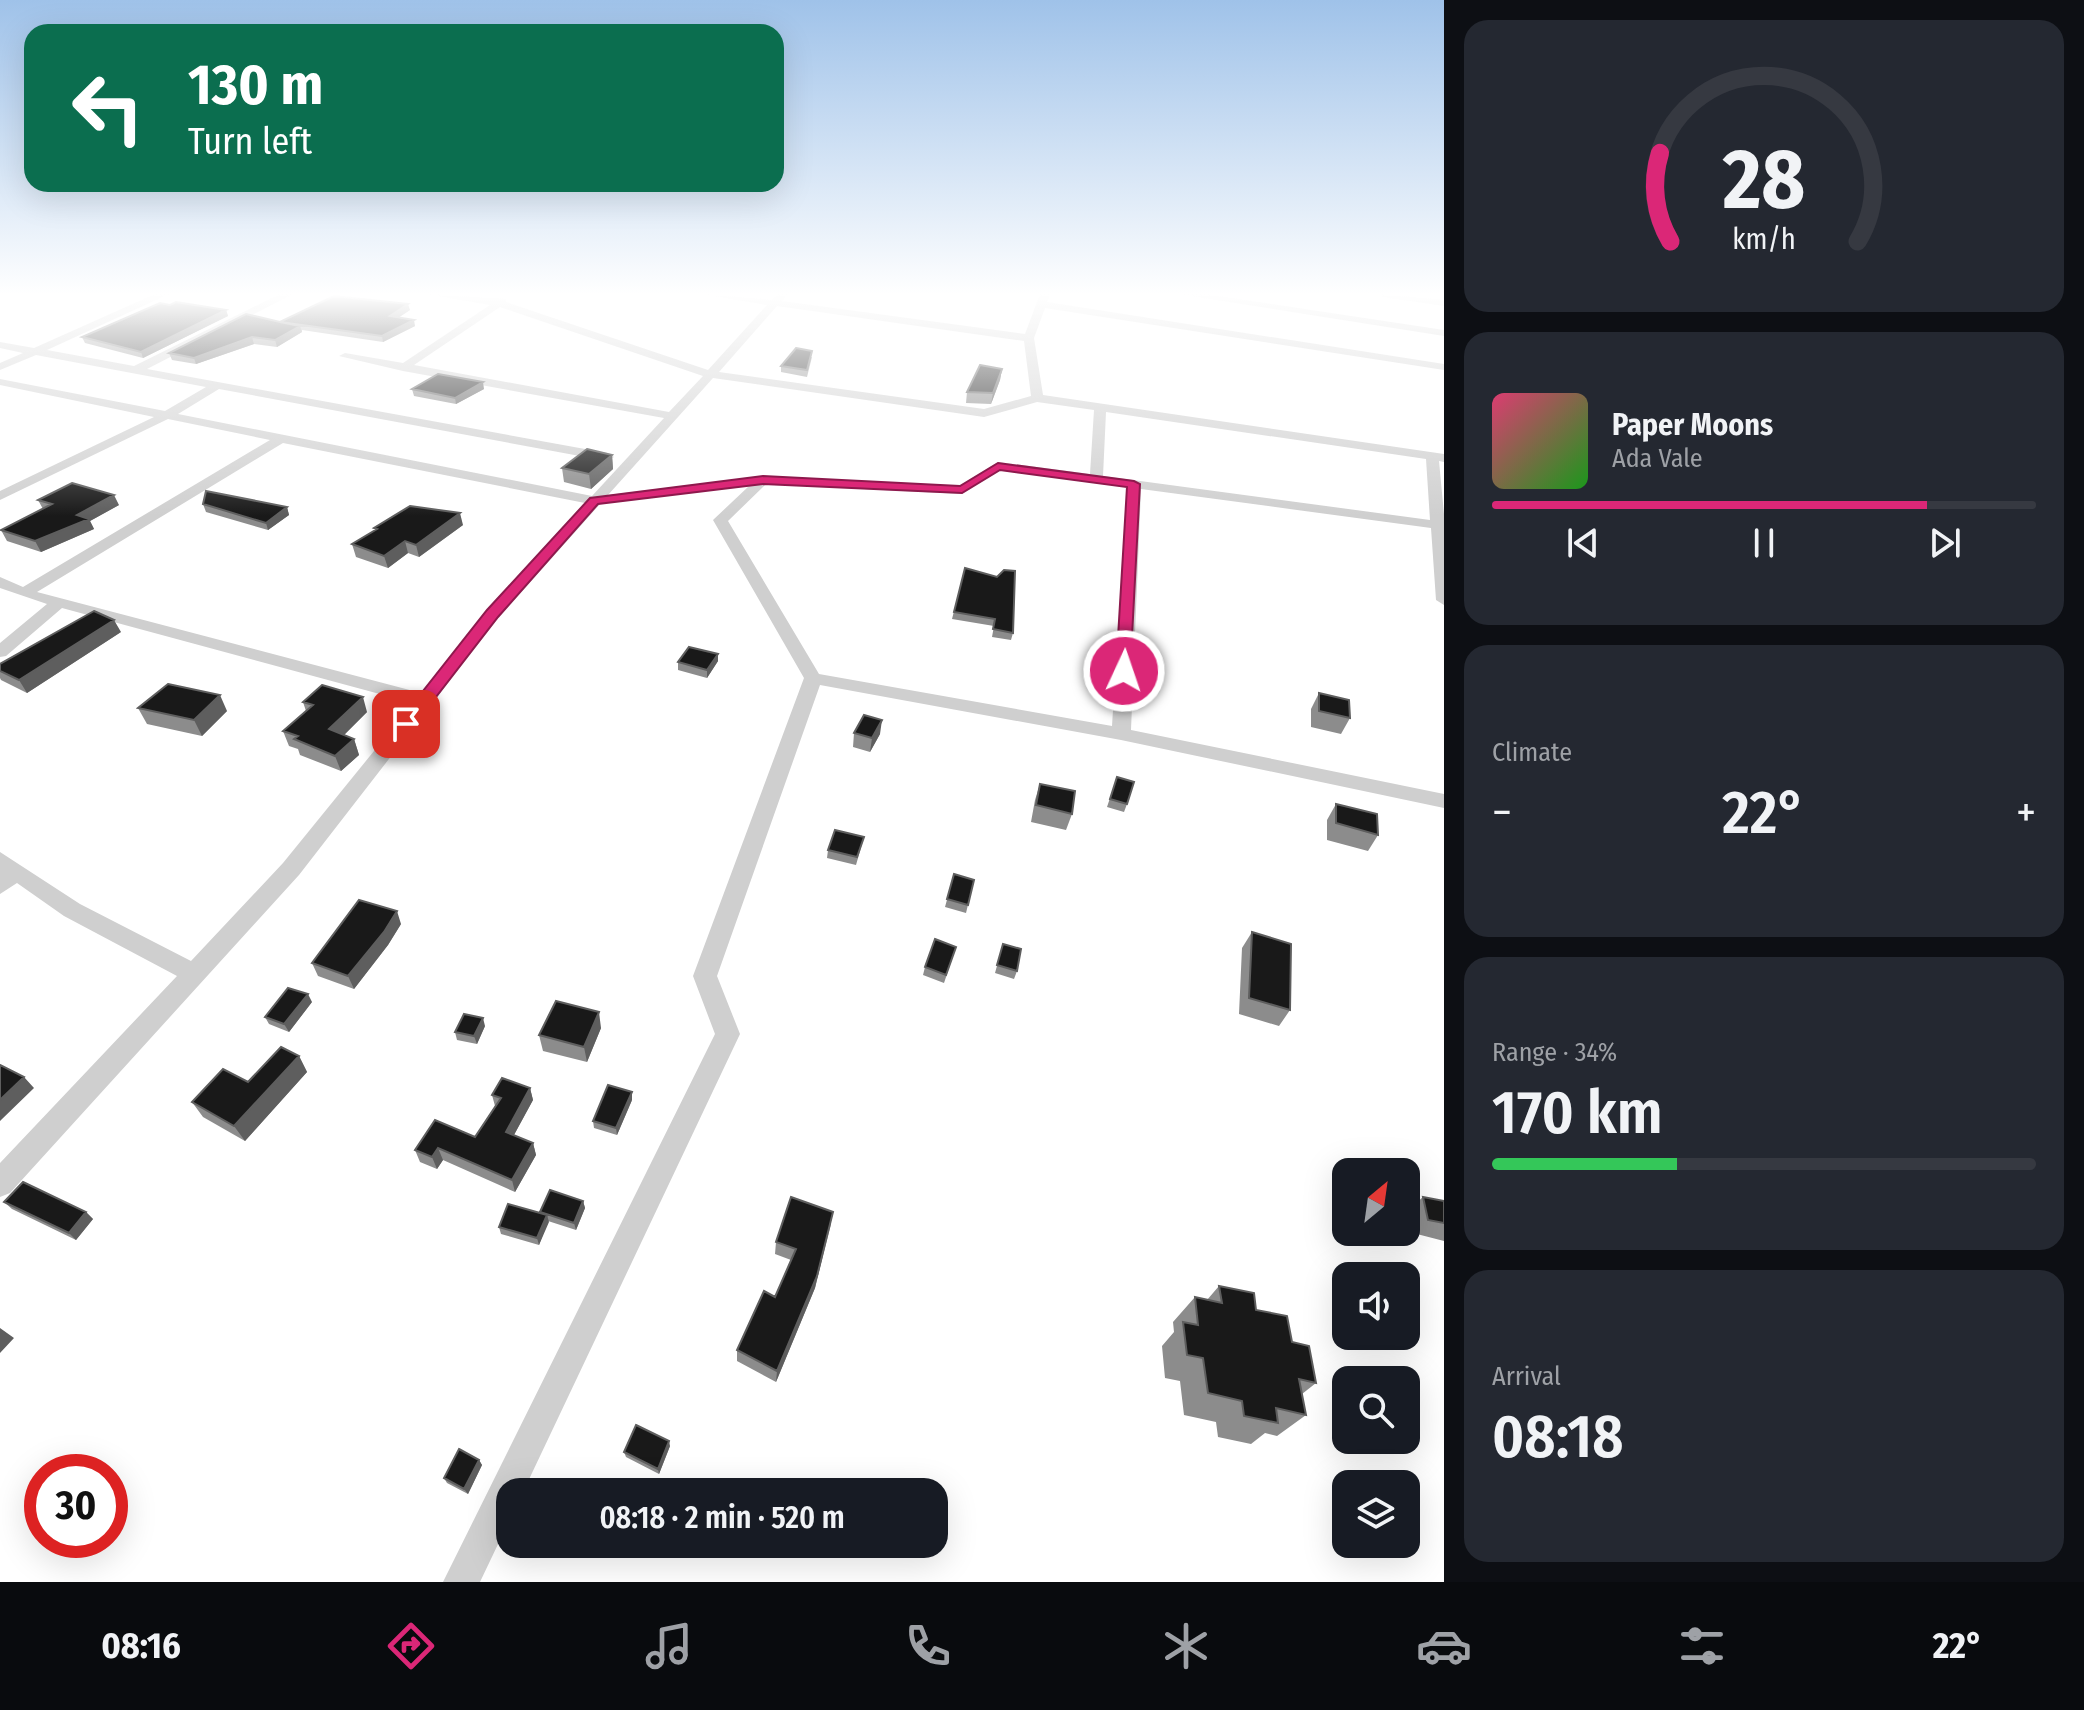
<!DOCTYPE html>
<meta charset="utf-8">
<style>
:root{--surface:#171b24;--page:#242831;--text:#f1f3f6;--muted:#9ea1a6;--line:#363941;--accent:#db2777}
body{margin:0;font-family:"Fira Sans Condensed",sans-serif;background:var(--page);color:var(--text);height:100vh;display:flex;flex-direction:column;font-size:30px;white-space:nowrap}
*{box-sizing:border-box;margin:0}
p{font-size:26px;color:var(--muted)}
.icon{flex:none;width:44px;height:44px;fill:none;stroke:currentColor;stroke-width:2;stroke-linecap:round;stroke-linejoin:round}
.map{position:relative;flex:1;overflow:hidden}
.panel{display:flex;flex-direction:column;gap:20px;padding:20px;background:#0d0f14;width:640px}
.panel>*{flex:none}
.guide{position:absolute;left:24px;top:24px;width:760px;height:168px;border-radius:24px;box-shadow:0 8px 32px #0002;background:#0b6e4f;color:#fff;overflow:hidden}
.needle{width:52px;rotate:29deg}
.controls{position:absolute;left:1332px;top:1158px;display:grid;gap:16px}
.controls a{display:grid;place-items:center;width:88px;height:88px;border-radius:16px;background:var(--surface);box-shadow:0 8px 32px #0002;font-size:40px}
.speed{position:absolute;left:24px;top:1454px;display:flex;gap:16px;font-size:40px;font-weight:700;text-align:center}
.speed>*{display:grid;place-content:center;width:104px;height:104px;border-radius:50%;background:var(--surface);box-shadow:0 8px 32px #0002;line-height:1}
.speed .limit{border:12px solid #d22;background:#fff;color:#111}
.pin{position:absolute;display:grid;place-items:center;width:68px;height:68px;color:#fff;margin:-34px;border-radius:16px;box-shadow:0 4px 12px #0006}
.me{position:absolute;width:88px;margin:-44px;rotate:3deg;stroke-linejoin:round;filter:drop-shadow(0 0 6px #0008)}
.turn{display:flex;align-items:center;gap:28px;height:168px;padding:0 32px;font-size:36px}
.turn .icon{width:104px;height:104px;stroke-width:2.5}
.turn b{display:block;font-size:56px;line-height:68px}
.big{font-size:60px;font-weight:600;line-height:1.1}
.panel .card{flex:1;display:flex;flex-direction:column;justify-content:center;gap:12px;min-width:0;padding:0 28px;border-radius:24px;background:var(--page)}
.panel .dial{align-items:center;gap:0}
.dial svg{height:208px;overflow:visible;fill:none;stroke:var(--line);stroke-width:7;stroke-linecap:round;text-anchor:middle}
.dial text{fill:var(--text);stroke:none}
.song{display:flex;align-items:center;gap:24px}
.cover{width:96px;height:96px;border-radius:12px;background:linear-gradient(135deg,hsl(340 70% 55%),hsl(120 70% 35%))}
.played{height:8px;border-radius:4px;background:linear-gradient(90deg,var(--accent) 80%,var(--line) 80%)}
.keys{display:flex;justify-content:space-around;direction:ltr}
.heat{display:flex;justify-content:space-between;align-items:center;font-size:44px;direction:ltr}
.charge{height:12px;border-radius:6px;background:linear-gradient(90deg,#34c759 34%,var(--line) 0)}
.trip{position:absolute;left:496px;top:1478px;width:452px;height:80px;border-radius:24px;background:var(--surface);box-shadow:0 8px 32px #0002;font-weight:600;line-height:80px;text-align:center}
.tabs{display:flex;height:128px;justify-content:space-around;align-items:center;background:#090b0e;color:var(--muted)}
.tabs .icon{width:56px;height:56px}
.tabs .current{color:var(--accent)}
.tabs b{font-size:36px;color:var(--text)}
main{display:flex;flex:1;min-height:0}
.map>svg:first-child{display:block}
</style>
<main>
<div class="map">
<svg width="1444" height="1582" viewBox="0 0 1444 1582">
<rect width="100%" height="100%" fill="#fff"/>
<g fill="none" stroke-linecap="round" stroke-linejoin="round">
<path fill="#cfcfcf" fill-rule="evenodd" d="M155,294H169L47,350L134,366L280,294H293L147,369L607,453L614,457L607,461L219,389L178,414L592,496L664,418L403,371L339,356L345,353L403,363L490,305L426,294L506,299V302L708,370L767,305L703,294L772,300L777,294H788L782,301L1025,334L1040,294H1050L1047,302L1444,364V370L1045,308L1034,338L1043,395L1444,454V462L1439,461L1444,514V605L1436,600L1431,528L1141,489L1131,730L1444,794V808L1121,740L820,685L717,976L740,1034L523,1492H510V1519L480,1582H443L715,1034L693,976L804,678L713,520L749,486L600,504L499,617L299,875L10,1193L0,1197V1163L177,976L64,916L17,883L0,894V852L80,904L191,961L283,863L413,703L62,608L6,656L0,657V643L47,604L0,588V577L23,587L270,440L168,419L0,500V491L154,417L0,385V379L165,411L206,387L36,355L0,370V363L23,353L0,348V342L34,348ZM777,306L1024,341L1031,396L984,409L719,372ZM500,307L703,376L669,412L414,365ZM713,378L984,417L1037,402L1094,410L1090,474L998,462L959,486L763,476L608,495ZM1106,412L1426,459L1430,520L1103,476ZM283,443L585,503L487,611L421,693L37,592ZM1000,470L1127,487L1112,726L819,674L728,521L766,484L962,494Z
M1179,294H1205L1444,330V336Z
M1378,294L1444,300V306L1383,297Z"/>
</g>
<path fill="#8c8c8c" d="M170,305L226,310L228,316L143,358L85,343L82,337Z
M410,310L399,317L415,326L383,342L302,330V332L277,347L254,344L196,364L172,360L169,353L280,322Z
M812,357L807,377L781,372V366Z
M1002,369L1000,380L991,404L966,403L967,392Z
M412,389H484L456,404L414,396Z
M612,455L613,469L591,489L564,482L562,468Z
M38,500L119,505L90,521L94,529L41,552L7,541L1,530L43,509Z
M203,504L287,507L289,515L268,530L206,512Z
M463,525L419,557L408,553L388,568L356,557L352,544L375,530L374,528Z
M965,568L1013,633L1011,640L992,637L994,626L952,619Z
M121,632L27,693L1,680L0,678V664Z
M718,654V661L707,678L678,670V662Z
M1319,693L1350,718L1341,734L1311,727V709Z
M303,702L367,712L344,735L354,739L359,755L341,771L300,755L298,749L289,746L283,731L306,711Z
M138,708L227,711L202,736L147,724Z
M854,733L880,734L870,752L853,747Z
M1117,777L1127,804L1124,812L1107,807Z
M1040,784L1072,814L1066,830L1031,822L1035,800Z
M1336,804L1378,835L1368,851L1327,840V820Z
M864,837L856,865L827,858L828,850Z
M954,874L974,880L966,913L945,907Z
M401,924L388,945L354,989L318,976L312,963Z
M1252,932L1290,1010L1279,1026L1239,1014L1242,948Z
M1003,944L1017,971L1014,979L995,973Z
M956,947L944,983L923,975L925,967Z
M312,1002L289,1032L269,1024L265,1017Z
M485,1026L477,1044L457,1040L455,1032Z
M601,1028L587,1062L543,1051L539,1035Z
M299,1056L307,1072L245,1141L203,1117L192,1102L248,1082Z
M530,1088L533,1100L514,1135L533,1143L536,1155L515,1192L443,1160L437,1169L420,1162L415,1150L475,1137L495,1106L492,1095Z
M632,1100L617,1135L594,1128L593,1121Z
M1423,1197L1444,1201V1241L1413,1233L1407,1211Z
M583,1201L585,1208L576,1230L548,1221L539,1245L501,1234L499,1227L540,1213V1212Z
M4,1202L86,1212L93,1219L76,1240L12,1209Z
M831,1224L815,1288L776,1382L737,1361V1350L775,1297L791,1260L775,1254L776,1242Z
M1219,1286L1256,1310L1292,1342L1316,1383L1302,1394L1306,1415L1277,1436L1265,1433L1251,1444L1218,1437L1216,1422L1184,1415L1180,1381L1165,1378L1162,1346L1174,1332L1173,1322L1195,1297L1207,1300Z
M670,1446L659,1474L626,1457L624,1452Z
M479,1460L482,1465L468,1494L447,1483L444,1478Z"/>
<path fill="#5e5e5e" d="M408,304L410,310L392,322L390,316Z
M226,310L228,316L143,358L141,352Z
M414,320L415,326L383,342L382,336Z
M300,326L302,332L277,347L275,340Z
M252,337L254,344L196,364L194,358Z
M1002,369L1000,380L991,404L993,393Z
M483,382L484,389L456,404L455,398Z
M612,455L613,469L591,489L589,474Z
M114,495L119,505L90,521L94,529L41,552L35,541L77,515Z
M287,507L289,515L268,530L266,523Z
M460,513L463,525L419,557L416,545Z
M405,541L408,553L388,568L384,556Z
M114,620L121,632L27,693L19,680Z
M718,654V661L707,678V670Z
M220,695L227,711L202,736L194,720Z
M363,697L367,712L334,745L329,729Z
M882,720L880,734L870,752L872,738Z
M354,739L359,755L341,771L335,756Z
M397,911L401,924L388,945L354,989L348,976Z
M308,994L312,1002L289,1032L284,1024Z
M599,1012L601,1028L587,1062L584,1047Z
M483,1018L485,1026L477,1044L474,1036Z
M299,1056L307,1072L245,1141L234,1126Z
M24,1077L34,1088L0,1121V1100Z
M530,1088L533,1100L509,1144L506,1132Z
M632,1092V1100L617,1135L616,1128Z
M533,1143L536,1155L515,1192L512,1180Z
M438,1148L443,1160L437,1169L432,1157Z
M583,1201L585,1208L576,1230L574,1223Z
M86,1212L93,1219L76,1240L69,1233Z
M833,1212L815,1288L776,1382L777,1371Z
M547,1215L549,1222L539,1245L537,1238Z
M0,1328L14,1338L0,1353Z
M669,1441L670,1446L659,1474L658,1469Z
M479,1460L482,1465L468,1494L464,1489Z"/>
<path fill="#191919" stroke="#5e5e5e" stroke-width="2" d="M334,296L408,304L390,316L414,320L382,336L280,322L300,326L275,340L252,337L194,358L169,353L246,314L280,322Z
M176,302L226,310L141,352L82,337L160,303L170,305Z
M796,348L812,351L807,370L781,366Z
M980,365L1002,369L993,393L967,392Z
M438,374L483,382L455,398L412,389Z
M587,449L612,455L589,474L562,468Z
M72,483L114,495L77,515L89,519L35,541L1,530L52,504L38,500Z
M206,491L287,507L266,523L203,504Z
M410,506L460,513L416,545L405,541L384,556L352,544L377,529L374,528Z
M965,568L997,577L1004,570L1015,571L1013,633L993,629L995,619L954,612Z
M94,611L114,620L19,680L0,671V664Z
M689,647L718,654L707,670L678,662Z
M168,684L220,695L194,720L138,708Z
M322,685L363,697L329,729L354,739L335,756L294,739L298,736L283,731L313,705L303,702Z
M1319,693L1349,700L1350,718L1319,711Z
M864,715L882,720L872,738L854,733Z
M1117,777L1134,782L1127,804L1110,799Z
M1040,784L1075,791L1072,814L1036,805Z
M1336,804L1377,814L1378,835L1336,823Z
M835,830L864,837L857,857L828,850Z
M954,874L974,880L968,905L947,899Z
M359,900L397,911L384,932L348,976L312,963Z
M1252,932L1291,944L1290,1010L1249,998Z
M935,939L956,947L946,975L925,967Z
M1003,944L1021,949L1017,971L997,965Z
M288,988L308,994L284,1024L265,1017Z
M556,1001L599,1012L584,1047L539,1035Z
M464,1014L483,1018L474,1036L455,1032Z
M281,1047L299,1056L234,1126L192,1102L223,1069L248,1082Z
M0,1065L24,1077L0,1100Z
M502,1078L530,1088L506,1132L533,1143L512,1180L438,1148L432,1157L415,1150L435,1120L475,1137L501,1098L492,1095Z
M608,1085L632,1092L616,1128L593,1121Z
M23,1182L86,1212L69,1233L4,1202Z
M550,1190L583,1201L574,1223L540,1212Z
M791,1197L833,1212L817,1276L777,1371L737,1350L764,1291L775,1297L796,1249L776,1242Z
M1423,1197L1444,1201V1223L1428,1220Z
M508,1204L547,1215L537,1238L499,1227Z
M1219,1286L1254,1293L1256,1310L1287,1316L1292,1342L1309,1346L1316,1383L1299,1379L1306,1415L1276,1408L1278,1423L1244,1416L1242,1401L1208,1393L1203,1358L1187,1355L1183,1322L1198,1325L1195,1297L1222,1303Z
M636,1425L669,1441L658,1469L624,1452Z
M459,1449L479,1460L464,1489L444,1478Z"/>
<linearGradient id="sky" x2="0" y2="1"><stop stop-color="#9fc2e9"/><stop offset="0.57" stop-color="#fff"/><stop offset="1" stop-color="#fff" stop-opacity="0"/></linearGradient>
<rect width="1444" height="516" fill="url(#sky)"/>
<path fill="#db2777" stroke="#8e194d" stroke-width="2" d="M998,463L1134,481L1140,484L1130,675L1124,676L1116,671L1127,487L1000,470L962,493L763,484L598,504L498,617L412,728H400L397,724L487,610L590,498L763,476L960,486Z"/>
</svg>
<div class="controls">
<a><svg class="needle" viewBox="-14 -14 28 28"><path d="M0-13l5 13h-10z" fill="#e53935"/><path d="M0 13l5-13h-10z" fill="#9ea1a6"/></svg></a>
<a><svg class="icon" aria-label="sound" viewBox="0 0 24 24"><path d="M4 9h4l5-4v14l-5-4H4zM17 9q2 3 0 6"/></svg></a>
<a><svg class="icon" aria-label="search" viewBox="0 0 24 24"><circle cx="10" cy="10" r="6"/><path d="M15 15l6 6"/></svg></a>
<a><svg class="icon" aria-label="layers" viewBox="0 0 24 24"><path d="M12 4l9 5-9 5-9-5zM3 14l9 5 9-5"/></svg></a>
</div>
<div class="speed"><div class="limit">30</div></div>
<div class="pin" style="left:406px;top:724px;background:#d93025"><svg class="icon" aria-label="arrive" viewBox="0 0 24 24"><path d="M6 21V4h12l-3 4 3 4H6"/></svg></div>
<svg class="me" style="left:1124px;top:671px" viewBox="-20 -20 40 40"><circle r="17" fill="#db2777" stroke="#fff" stroke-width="3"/><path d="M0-11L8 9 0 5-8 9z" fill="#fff"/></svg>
<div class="trip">08:18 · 2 min · 520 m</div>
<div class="guide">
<div class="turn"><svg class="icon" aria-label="left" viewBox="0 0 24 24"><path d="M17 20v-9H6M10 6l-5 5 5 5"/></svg><div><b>130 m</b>Turn left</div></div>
</div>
</div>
<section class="panel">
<div class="card dial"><svg viewBox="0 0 100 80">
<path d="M14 69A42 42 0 1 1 86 69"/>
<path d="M14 69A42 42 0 0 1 10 35" stroke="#db2777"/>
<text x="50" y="56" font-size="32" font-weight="700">28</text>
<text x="50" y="72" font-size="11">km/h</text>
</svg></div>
<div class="card">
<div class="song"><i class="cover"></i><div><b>Paper Moons</b><p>Ada Vale</p></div></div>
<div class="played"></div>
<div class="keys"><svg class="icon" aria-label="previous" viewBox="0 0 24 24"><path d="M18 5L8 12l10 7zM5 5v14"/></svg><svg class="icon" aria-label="pause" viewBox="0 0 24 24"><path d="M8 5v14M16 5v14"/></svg><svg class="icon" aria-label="next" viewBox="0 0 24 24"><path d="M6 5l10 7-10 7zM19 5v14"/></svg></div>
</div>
<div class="card"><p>Climate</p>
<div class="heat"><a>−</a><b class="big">22°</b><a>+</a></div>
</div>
<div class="card"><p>Range · 34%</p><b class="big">170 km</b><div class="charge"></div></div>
<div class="card"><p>Arrival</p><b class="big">08:18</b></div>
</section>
</main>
<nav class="tabs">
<b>08:16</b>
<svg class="icon current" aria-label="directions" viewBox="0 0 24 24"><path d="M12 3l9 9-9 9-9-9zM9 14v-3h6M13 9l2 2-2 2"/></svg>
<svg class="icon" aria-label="music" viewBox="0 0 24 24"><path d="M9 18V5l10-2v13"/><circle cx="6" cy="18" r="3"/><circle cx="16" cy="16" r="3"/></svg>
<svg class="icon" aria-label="phone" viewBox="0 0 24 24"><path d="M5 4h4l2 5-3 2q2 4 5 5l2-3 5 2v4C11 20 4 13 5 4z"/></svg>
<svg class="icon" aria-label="climate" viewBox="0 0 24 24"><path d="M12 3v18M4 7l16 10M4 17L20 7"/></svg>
<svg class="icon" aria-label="car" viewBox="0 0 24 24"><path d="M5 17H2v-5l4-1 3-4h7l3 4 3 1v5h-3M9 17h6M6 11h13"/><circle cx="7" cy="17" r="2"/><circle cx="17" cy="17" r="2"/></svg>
<svg class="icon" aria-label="filters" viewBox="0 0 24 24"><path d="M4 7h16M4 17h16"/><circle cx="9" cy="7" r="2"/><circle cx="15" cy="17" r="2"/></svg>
<b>22°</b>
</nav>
